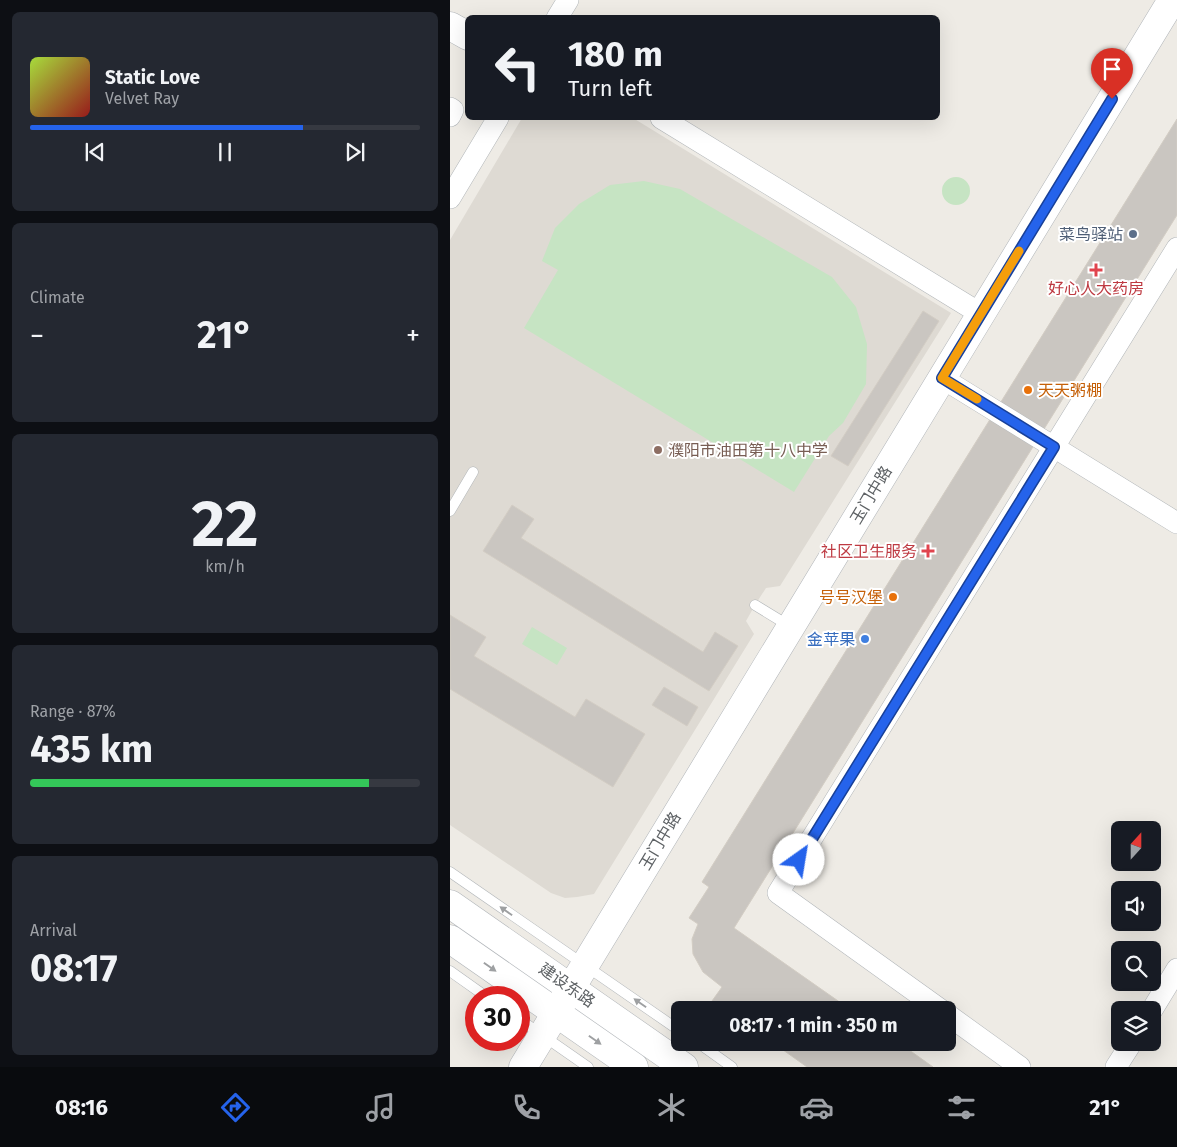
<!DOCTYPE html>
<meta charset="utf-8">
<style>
:root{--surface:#171b24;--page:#242831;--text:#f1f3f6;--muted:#9ea1a6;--line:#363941;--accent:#2563eb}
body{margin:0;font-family:"Fira Sans","Noto Sans SC",sans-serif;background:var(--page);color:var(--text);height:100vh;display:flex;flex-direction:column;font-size:19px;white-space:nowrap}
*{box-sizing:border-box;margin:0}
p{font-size:16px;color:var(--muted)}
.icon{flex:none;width:28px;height:28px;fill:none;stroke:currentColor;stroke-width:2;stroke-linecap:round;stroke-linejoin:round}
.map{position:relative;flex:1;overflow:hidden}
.panel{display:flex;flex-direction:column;gap:12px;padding:12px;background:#0d0f14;width:450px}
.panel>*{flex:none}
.hud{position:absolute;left:15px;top:15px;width:475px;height:105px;border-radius:8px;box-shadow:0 5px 20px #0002;background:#171b24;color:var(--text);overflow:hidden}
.needle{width:32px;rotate:21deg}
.fabs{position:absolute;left:661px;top:821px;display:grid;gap:10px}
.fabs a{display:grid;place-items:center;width:50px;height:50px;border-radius:8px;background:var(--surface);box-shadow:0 5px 20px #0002;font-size:25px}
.speed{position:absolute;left:15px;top:986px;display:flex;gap:10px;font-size:25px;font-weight:700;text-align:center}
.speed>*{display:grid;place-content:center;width:65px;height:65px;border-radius:50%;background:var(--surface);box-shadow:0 5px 20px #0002;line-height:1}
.speed .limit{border:8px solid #d22;background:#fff;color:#111}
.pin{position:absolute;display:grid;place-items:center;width:42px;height:42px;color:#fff;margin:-51px -21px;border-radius:50% 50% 50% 0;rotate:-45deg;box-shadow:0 0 5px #0007}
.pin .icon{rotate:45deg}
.me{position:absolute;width:55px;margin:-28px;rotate:32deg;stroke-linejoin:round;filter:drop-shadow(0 0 4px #0008)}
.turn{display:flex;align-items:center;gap:18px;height:105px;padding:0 20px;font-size:22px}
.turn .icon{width:65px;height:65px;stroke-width:2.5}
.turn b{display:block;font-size:35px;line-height:42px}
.big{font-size:38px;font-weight:700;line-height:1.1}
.panel .tile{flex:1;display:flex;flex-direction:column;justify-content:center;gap:8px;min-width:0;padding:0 18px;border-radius:8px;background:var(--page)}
.panel .dial{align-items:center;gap:0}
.dial b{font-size:65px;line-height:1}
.song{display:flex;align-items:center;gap:15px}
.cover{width:60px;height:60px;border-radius:8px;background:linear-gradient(135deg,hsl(80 70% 55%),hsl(0 70% 35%))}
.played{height:5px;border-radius:2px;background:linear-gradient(90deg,var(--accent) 70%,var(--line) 70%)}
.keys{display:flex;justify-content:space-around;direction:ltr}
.heat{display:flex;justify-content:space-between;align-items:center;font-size:28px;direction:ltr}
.charge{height:8px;border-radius:4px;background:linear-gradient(90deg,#34c759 87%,var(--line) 0)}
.trip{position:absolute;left:221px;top:1001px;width:285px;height:50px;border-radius:8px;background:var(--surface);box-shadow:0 5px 20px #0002;font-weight:700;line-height:50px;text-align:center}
.tabs{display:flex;height:80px;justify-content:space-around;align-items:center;background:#090b0e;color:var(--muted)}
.tabs .icon{width:35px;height:35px}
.tabs .selected{color:var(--accent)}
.tabs b{font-size:22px;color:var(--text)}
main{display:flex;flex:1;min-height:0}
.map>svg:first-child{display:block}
</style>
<main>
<section class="panel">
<div class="tile">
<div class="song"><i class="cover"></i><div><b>Static Love</b><p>Velvet Ray</p></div></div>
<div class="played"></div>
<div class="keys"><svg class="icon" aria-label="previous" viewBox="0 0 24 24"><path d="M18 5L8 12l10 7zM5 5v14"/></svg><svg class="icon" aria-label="pause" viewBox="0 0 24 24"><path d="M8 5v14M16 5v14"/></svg><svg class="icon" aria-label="next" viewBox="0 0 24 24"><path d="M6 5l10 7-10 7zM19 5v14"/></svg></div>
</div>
<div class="tile"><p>Climate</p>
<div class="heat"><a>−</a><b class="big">21°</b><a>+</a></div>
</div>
<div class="tile dial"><b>22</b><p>km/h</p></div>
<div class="tile"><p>Range · 87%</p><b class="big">435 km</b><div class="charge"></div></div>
<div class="tile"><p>Arrival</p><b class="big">08:17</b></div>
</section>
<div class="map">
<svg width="727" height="1067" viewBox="0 0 727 1067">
<rect width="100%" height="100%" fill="#eeebe5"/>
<path fill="#dedad3" d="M72,118H183L501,313L330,586L316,588L305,605L296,621L304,634L144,894L127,897L115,898L101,893L0,825V240Z"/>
<path fill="#c6e4c3" d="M492 191a14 14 0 1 1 28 0a14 14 0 1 1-28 0Z
M194,181L230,189L382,277L406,307L417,344L416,384L393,423L379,436L344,492L74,328L108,270L92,261L105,228L129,204L160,185Z
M82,627L117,648L107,665L72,644Z"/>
<path fill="#cac6c1" stroke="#d3cdc4" d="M727,119V215L284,928L401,1010H275L262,1001L272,987L253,972L243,954L242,939L248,924L239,918L259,887L252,882Z
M473,311L489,321L398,466L381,456Z
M62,505L84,519L71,538L253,652L265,632L288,646L259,691L33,551Z
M0,615L36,637L24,656L125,717L136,699L195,734L163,787L0,689Z
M214,687L248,707L237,726L202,705Z
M322,1042H448L483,1067H357Z"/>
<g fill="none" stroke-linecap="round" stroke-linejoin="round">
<g stroke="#b2b6b9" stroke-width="11">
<path id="lane" d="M0,511L23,472
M305,605L341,627
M0,872L230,1031
M0,971L38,998
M69,1019L138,1067
M247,1042L282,1067"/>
</g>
<g stroke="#b2b6b9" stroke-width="22">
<path id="street" d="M107,18L118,0
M0,108L3,110L0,116
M211,118L531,314
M0,198L48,118
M492,378L727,523
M491,1010L328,893L727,248
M702,1010L727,969
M498,1015L570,1067
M666,1067L682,1042"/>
</g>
<g stroke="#b1b5b9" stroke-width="29">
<path id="secondary" d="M0,26L18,36
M0,904L234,1067
M0,939L184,1067
M73,1067L722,0"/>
</g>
<use href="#lane" stroke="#fff" stroke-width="10"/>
<use href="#street" stroke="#fff" stroke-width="21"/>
<use href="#secondary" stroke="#fff" stroke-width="28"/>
</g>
<defs><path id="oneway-solid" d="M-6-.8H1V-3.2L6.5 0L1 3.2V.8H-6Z" transform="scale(1.25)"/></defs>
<g fill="#9ea0a2">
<use href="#oneway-solid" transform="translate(56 911) rotate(-145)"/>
<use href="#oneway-solid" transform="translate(40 967) rotate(35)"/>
<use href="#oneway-solid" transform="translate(190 1003) rotate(-145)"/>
<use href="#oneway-solid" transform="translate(145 1040) rotate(35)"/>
</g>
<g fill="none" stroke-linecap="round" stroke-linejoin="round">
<g stroke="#184099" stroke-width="12">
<path id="route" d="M349,860L604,447L492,378L662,99"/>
</g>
<use href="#route" stroke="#2563eb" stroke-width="9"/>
<path stroke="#f59e0b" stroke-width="9" d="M527,399L492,378L569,251"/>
</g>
<circle fill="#5c6f8a" stroke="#fff" stroke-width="2" cx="683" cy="234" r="5"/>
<g fill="#e0444e" stroke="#fff" stroke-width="2">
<path d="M643.5 262.5h5v5h5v5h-5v5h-5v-5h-5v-5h5z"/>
<path d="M475.5 543.5h5v5h5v5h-5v5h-5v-5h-5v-5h5z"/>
</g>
<g fill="#e8710a" stroke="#fff" stroke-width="2">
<circle cx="578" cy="390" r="5"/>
<circle cx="443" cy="597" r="5"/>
</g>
<circle fill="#8d6e63" stroke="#fff" stroke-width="2" cx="208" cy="450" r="5"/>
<circle fill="#3f7fe0" stroke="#fff" stroke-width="2" cx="415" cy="639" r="5"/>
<g text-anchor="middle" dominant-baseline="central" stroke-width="4" stroke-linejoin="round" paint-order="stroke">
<g font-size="16" fill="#4e5e75" stroke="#fff" text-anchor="end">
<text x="673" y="234">菜鸟驿站</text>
</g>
<g font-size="16" fill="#be3a42" stroke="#fff">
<text x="646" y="288">好心人大药房</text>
<text x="467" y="551" text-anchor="end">社区卫生服务</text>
</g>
<g font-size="16" fill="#c56008" stroke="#fff" text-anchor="start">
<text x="588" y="390">天天粥棚</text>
<text x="433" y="597" text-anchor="end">号号汉堡</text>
</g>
<g font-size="16" fill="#785e54" stroke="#fff" text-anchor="start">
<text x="218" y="450">濮阳市油田第十八中学</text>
</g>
<g font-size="16" fill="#5d6164" stroke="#fff">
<text transform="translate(421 495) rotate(-59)">玉门中路</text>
<text transform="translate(210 841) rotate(-59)">玉门中路</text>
<text transform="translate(117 985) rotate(35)">建设东路</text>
</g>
<g font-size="16" fill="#366cbe" stroke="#fff" text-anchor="end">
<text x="405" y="639">金苹果</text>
</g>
</g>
</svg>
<div class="fabs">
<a><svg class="needle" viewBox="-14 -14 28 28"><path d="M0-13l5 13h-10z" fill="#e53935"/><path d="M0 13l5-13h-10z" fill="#9ea1a6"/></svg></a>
<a><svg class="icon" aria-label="sound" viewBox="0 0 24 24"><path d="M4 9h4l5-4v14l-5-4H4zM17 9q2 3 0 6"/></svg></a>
<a><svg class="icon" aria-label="search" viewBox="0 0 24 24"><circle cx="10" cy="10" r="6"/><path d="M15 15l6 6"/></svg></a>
<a><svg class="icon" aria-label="layers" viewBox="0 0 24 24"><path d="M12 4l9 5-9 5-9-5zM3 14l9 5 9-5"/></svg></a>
</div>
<div class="speed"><div class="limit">30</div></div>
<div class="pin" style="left:662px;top:99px;background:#d93025"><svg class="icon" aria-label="arrive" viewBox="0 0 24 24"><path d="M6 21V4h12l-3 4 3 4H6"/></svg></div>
<svg class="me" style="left:349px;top:860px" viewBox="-20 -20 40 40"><circle r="19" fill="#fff"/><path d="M0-13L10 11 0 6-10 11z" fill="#2563eb"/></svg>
<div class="trip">08:17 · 1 min · 350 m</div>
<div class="hud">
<div class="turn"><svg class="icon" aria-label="left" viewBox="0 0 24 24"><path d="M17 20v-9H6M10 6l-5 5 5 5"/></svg><div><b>180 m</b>Turn left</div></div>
</div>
</div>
</main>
<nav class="tabs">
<b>08:16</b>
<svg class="icon selected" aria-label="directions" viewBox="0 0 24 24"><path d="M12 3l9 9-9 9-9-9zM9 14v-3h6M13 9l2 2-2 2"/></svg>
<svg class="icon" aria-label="music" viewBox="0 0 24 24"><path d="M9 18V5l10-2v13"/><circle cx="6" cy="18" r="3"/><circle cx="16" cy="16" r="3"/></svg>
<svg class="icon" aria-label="phone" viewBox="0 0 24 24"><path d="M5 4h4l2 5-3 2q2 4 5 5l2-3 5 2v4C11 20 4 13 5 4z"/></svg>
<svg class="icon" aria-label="climate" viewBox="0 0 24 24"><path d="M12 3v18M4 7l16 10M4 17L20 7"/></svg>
<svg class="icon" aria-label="car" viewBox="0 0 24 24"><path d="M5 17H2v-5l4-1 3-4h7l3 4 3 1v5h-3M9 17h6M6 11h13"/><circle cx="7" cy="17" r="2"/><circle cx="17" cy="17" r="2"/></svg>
<svg class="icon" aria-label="filters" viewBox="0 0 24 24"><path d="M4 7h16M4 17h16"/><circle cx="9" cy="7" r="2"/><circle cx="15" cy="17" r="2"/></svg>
<b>21°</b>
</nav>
